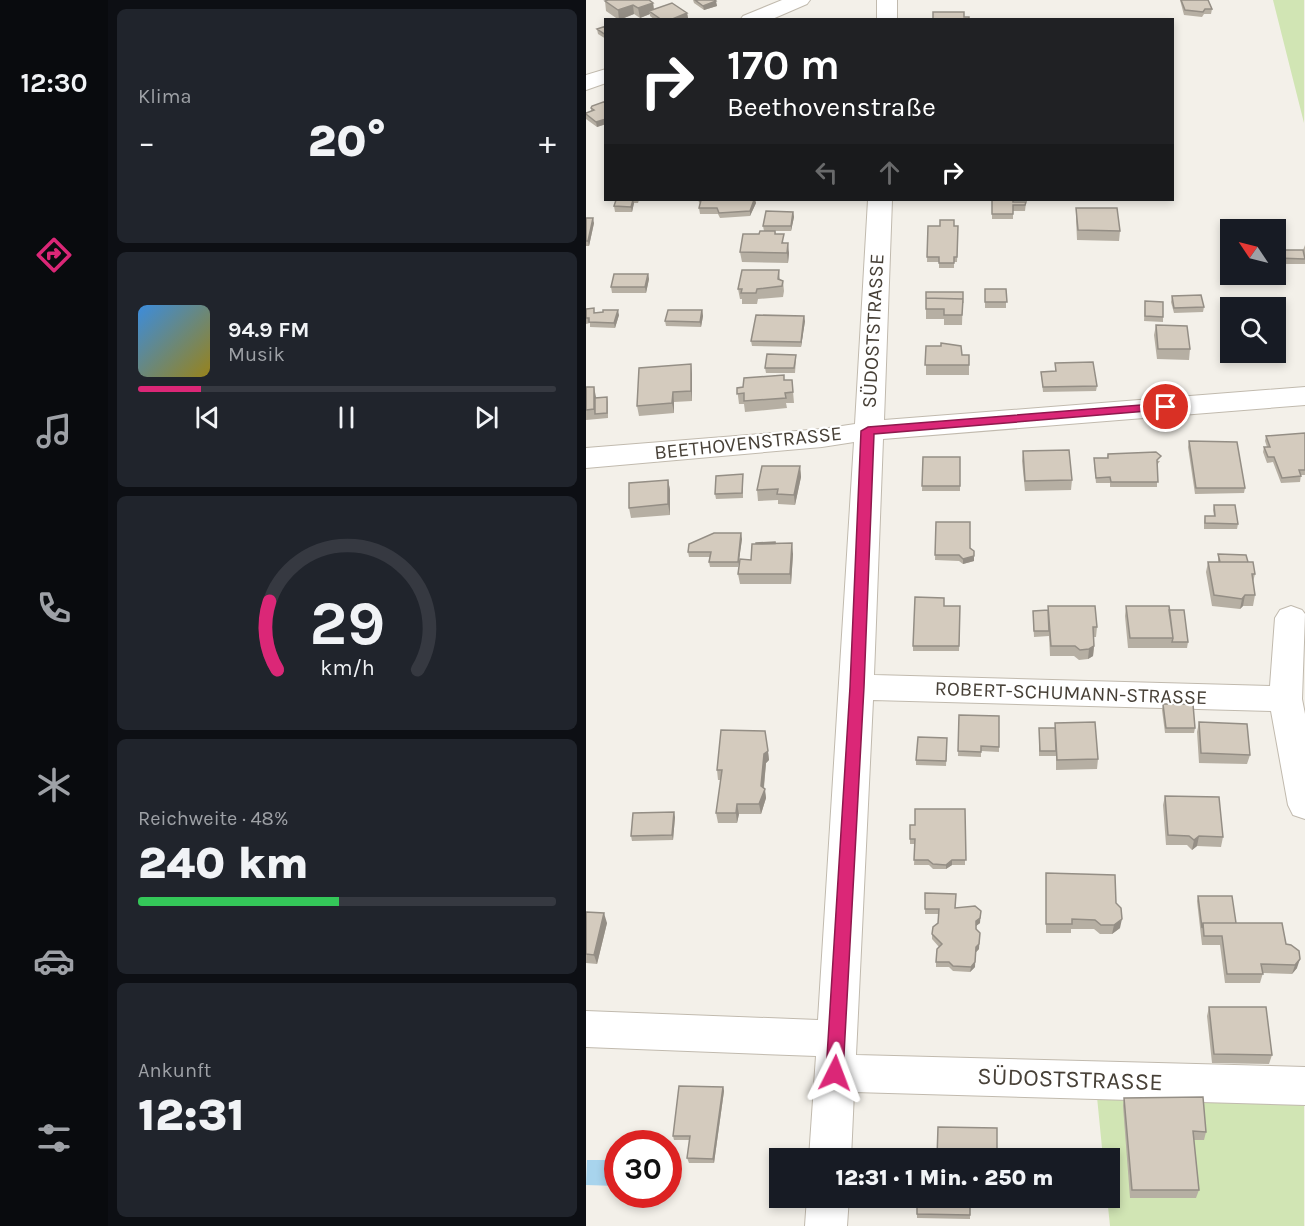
<!DOCTYPE html>
<html lang="de">
<meta charset="utf-8">
<style>
:root{--surface:#171b24;--page:#20242c;--text:#f1f3f6;--muted:#9ea1a6;--line:#363941;--accent:#db2777}
body{margin:0;font-family:Karla,sans-serif;background:var(--page);color:var(--text);height:100vh;display:flex;flex-direction:column;font-size:22px;white-space:nowrap}
*{box-sizing:border-box;margin:0}
p{font-size:20px;color:var(--muted)}
.icon{flex:none;width:33px;height:33px;fill:none;stroke:currentColor;stroke-width:2;stroke-linecap:round;stroke-linejoin:round}
.map{position:relative;flex:1;overflow:hidden}
.details{display:flex;flex-direction:column;gap:9px;padding:9px;background:#0d0f14;width:478px}
.details>*{flex:none}
.guide{position:absolute;left:18px;top:18px;width:570px;height:183px;border-radius:0px;box-shadow:0 3px 9px #0003;background:#202124;color:#fff;overflow:hidden}
.needle{width:39px;rotate:305deg}
.controls{position:absolute;left:634px;top:219px;display:grid;gap:12px}
.controls a{display:grid;place-items:center;width:66px;height:66px;border-radius:0px;background:var(--surface);box-shadow:0 3px 9px #0003;font-size:30px}
.speed{position:absolute;left:18px;top:1130px;display:flex;gap:12px;font-size:30px;font-weight:700;text-align:center}
.speed>*{display:grid;place-content:center;width:78px;height:78px;border-radius:50%;background:var(--surface);box-shadow:0 3px 9px #0003;line-height:1}
.speed .limit{border:9px solid #d22;background:#fff;color:#111}
.pin{position:absolute;display:grid;place-items:center;width:51px;height:51px;color:#fff;margin:-26px;border:3px solid #fff;border-radius:50%;box-shadow:0 2px 6px #0007}
.me{position:absolute;width:66px;margin:-33px;rotate:3deg;stroke-linejoin:round;filter:drop-shadow(0 0 4px #0008)}
.turn{display:flex;align-items:center;gap:21px;height:126px;padding:0 24px;font-size:27px}
.turn .icon{width:78px;height:78px;stroke-width:2.5}
.turn b{display:block;font-size:42px;line-height:51px}
.lanes{display:flex;align-items:center;height:57px;padding:0 24px;background:#0003;justify-content:center;gap:30px;direction:ltr}
.lanes .off{opacity:.35}
.big{font-size:45px;font-weight:800;line-height:1.1}
.details .card{flex:1;display:flex;flex-direction:column;justify-content:center;gap:9px;min-width:0;padding:0 21px;border-radius:9px;background:var(--page)}
.details .dial{align-items:center;gap:0}
.dial svg{height:156px;overflow:visible;fill:none;stroke:var(--line);stroke-width:7;stroke-linecap:round;text-anchor:middle}
.dial text{fill:var(--text);stroke:none}
.song{display:flex;align-items:center;gap:18px}
.cover{width:72px;height:72px;border-radius:9px;background:linear-gradient(135deg,hsl(210 70% 55%),hsl(50 70% 35%))}
.played{height:6px;border-radius:3px;background:linear-gradient(90deg,var(--accent) 15%,var(--line) 15%)}
.keys{display:flex;justify-content:space-around;direction:ltr}
.heat{display:flex;justify-content:space-between;align-items:center;font-size:33px;direction:ltr}
.charge{height:9px;border-radius:4px;background:linear-gradient(90deg,#34c759 48%,var(--line) 0)}
.trip{position:absolute;left:183px;top:1148px;width:351px;height:60px;border-radius:0px;background:var(--surface);box-shadow:0 3px 9px #0003;font-weight:800;line-height:60px;text-align:center}
main{display:flex;flex:1;min-height:0}
.tabs{display:flex;flex-direction:column;width:108px;justify-content:space-around;align-items:center;background:#090b0e;color:var(--muted)}
.tabs .icon{width:42px;height:42px}
.tabs .active{color:var(--accent)}
.tabs b{font-size:27px;color:var(--text)}
.map>svg:first-child{display:block}
</style>
<main>
<nav class="tabs">
<b>12:30</b>
<svg class="icon active" aria-label="directions" viewBox="0 0 24 24"><path d="M12 3l9 9-9 9-9-9zM9 14v-3h6M13 9l2 2-2 2"/></svg>
<svg class="icon" aria-label="music" viewBox="0 0 24 24"><path d="M9 18V5l10-2v13"/><circle cx="6" cy="18" r="3"/><circle cx="16" cy="16" r="3"/></svg>
<svg class="icon" aria-label="phone" viewBox="0 0 24 24"><path d="M5 4h4l2 5-3 2q2 4 5 5l2-3 5 2v4C11 20 4 13 5 4z"/></svg>
<svg class="icon" aria-label="climate" viewBox="0 0 24 24"><path d="M12 3v18M4 7l16 10M4 17L20 7"/></svg>
<svg class="icon" aria-label="car" viewBox="0 0 24 24"><path d="M5 17H2v-5l4-1 3-4h7l3 4 3 1v5h-3M9 17h6M6 11h13"/><circle cx="7" cy="17" r="2"/><circle cx="17" cy="17" r="2"/></svg>
<svg class="icon" aria-label="filters" viewBox="0 0 24 24"><path d="M4 7h16M4 17h16"/><circle cx="9" cy="7" r="2"/><circle cx="15" cy="17" r="2"/></svg>
</nav>
<section class="details">
<div class="card"><p>Klima</p>
<div class="heat"><a>−</a><b class="big">20°</b><a>+</a></div>
</div>
<div class="card">
<div class="song"><i class="cover"></i><div><b>94.9 FM</b><p>Musik</p></div></div>
<div class="played"></div>
<div class="keys"><svg class="icon" aria-label="previous" viewBox="0 0 24 24"><path d="M18 5L8 12l10 7zM5 5v14"/></svg><svg class="icon" aria-label="pause" viewBox="0 0 24 24"><path d="M8 5v14M16 5v14"/></svg><svg class="icon" aria-label="next" viewBox="0 0 24 24"><path d="M6 5l10 7-10 7zM19 5v14"/></svg></div>
</div>
<div class="card dial"><svg viewBox="0 0 100 80">
<path d="M14 69A42 42 0 1 1 86 69"/>
<path d="M14 69A42 42 0 0 1 10 34" stroke="#db2777"/>
<text x="50" y="56" font-size="32" font-weight="700">29</text>
<text x="50" y="72" font-size="11">km/h</text>
</svg></div>
<div class="card"><p>Reichweite · 48%</p><b class="big">240 km</b><div class="charge"></div></div>
<div class="card"><p>Ankunft</p><b class="big">12:31</b></div>
</section>
<div class="map">
<svg width="719" height="1226" viewBox="0 0 719 1226">
<rect width="100%" height="100%" fill="#f3f0e9"/>
<path fill="#d1e5b4" d="M687,0H718V123Z
M511,1097H718V1226H524L521,1197H524V1158H517Z"/>
<path fill="#a8d4ed" d="M1,1160H31V1186L0,1185Z"/>
<g fill="none" stroke-linecap="round" stroke-linejoin="round">
<g stroke="#c1baae" stroke-width="2">
<path id="street" d="M196,0H224L221,4L184,20H154L157,16Z
M291,0H311V20H291Z
M20,69V83L0,90V75Z
M282,200H306L298,420L719,387V405L297,439L288,675L684,686L689,618L694,610L705,606L716,610L719,614L716,699L719,714V819L707,815L702,805L685,711L287,700L270,1055L719,1067V1105L268,1092L265,1158H223L230,1056L0,1047V1011L232,1020L268,442L236,447L0,468V448L236,429L269,424Z
M221,1197H263L261,1226H219Z"/>
</g>
<use href="#street" fill="#fff" fill-rule="evenodd"/>
</g>
<path fill="#b6afa3" d="M107,0H129L131,6L118,10L108,3Z
M594,0H622L626,9L625,14H618L616,17L598,15Z
M19,1L67,3L68,9L101,13L102,18L98,20H69L64,16V14L54,18L48,14L33,20L20,11Z
M20,26V39L12,34L11,29Z
M20,101V124L11,127L0,119V113L5,111V108Z
M30,200H53L52,203H48L46,212H29L28,206Z
M112,200H169L170,203L164,216L134,218L132,214H114L113,208L114,203L113,202Z
M406,200L427,202H440L439,211H427V219H406Z
M490,208L534,231L533,241L491,240L490,218Z
M207,212L208,217L205,231H189L190,234L198,243L203,253L202,263L156,262L154,252L178,231L177,226Z
M0,218L8,223L3,246H0Z
M342,226H372L371,262H368V268H353V262H341Z
M719,245V264H690V250H717Z
M193,270L194,280L197,281L198,291L197,297L172,299L171,304H156V299H154L152,289Z
M62,274L63,279L60,293H26L25,287Z
M399,289H420V308H399Z
M340,292H377L376,325H358V319H340Z
M586,296L618,307L617,312L588,313L585,302Z
M559,301L577,317V322L558,321Z
M0,309L9,313L33,315L29,328L4,327V323L0,324Z
M116,310L117,316L115,327L80,326L79,321Z
M219,321L215,347L166,346L165,341Z
M570,325L604,349L603,360L571,359L568,335Z
M340,346L376,355H383V375H340Z
M210,355V360L209,373H180L179,368Z
M469,363L511,386L510,391L457,392L455,372L469,371Z
M106,374V401L88,402V413L53,416L51,406Z
M198,380H206L208,403H200L201,408L159,412L158,404H153L151,388Z
M0,387L10,398L21,397L22,402V418L0,420Z
M719,433V475H715L714,482L695,483L687,462L681,463L677,452L678,447H681L679,441L680,436Z
M603,441L659,488L658,493L609,494L602,447Z
M437,451L486,480L485,490L439,491L436,461Z
M522,454L574,461L571,465V487H524V483H510L508,463V458H521Z
M337,457H374V491H336Z
M214,466L215,477L209,505L192,504V500L172,501L171,490Z
M157,479V498L130,499L129,494Z
M82,480L84,490V515L45,518L43,508Z
M628,505L652,524L651,529H618V522L619,516H628L627,510Z
M350,522L384,548L388,561L377,564L373,561L349,560Z
M156,539L152,567H124L123,562L124,557H103L102,552Z
M190,544L207,554L205,584H154L152,574L165,560Z
M632,554L662,562L669,574L667,582L669,595L667,606H657L654,609L626,606L620,572L622,562H632Z
M358,606H374L373,651H327V646Z
M462,606L511,627L510,637H507L508,646L507,656L502,659L493,660L488,656H464L463,635V636L448,637L447,616V611L462,610Z
M540,606L583,610L602,642L601,648H542L539,616Z
M577,704L609,728L608,733H579L576,710Z
M373,715L413,716V752L395,751V757L372,756Z
M613,722L664,755L661,764L613,763L611,732Z
M469,723L512,759L511,769L470,770V756H453V728H469Z
M179,731L183,760L180,763L178,788L180,798L175,814H153L151,823H132L130,813L135,780H132L131,770Z
M361,738L360,766L330,765V760Z
M579,796L637,837L635,847L611,846L606,850L601,845H580L577,805Z
M379,809V865H366L360,869H347L343,865H328L329,844H324V839L329,825Z
M89,817L87,840L46,841L45,836Z
M460,873L530,903L534,928L526,934H514L508,929H485V933H460Z
M612,896L650,923L700,944L711,968L706,974L677,973L674,983H639L634,945H616L611,901Z
M370,908L394,923L390,926L393,949L390,952L389,967L384,972L367,971L363,967H350V962L353,947L346,939V934L352,923L353,914H339V909Z
M0,912L21,923L11,964L0,963Z
M623,1007L686,1055L683,1064L626,1063L621,1016Z
M137,1087L138,1091L128,1163H103L101,1158L104,1140H88L87,1136Z
M538,1098L620,1132L618,1140H607L613,1190L610,1198H544L537,1106Z
M331,1197H384V1219L331,1218Z"/>
<path fill="#948e85" d="M130,1L131,6L118,10L117,6Z
M67,3L68,12L63,11L64,14L54,18L52,8Z
M47,5L48,14L33,20L32,10Z
M101,13L102,18L98,20H84Z
M19,118L20,124L11,127L10,122Z
M47,200L48,203L46,212L45,207Z
M168,200H169L170,203L164,216V211Z
M207,212L208,217L205,231V226Z
M7,218L8,223L3,246L2,241Z
M202,243L203,253L202,263L201,253Z
M62,274L63,279L60,293L59,287Z
M32,310L33,315L29,328L28,323Z
M116,310L117,316L115,327L114,322Z
M218,316L219,321L215,347V342Z
M105,364L106,374V401L105,391Z
M8,387L10,397V414H9L8,409Z
M87,392L88,402V413L86,403Z
M214,466L215,477L209,505L208,495Z
M82,480L84,490V515L82,504Z
M155,533L156,539L152,567V562Z
M206,543L207,554L205,584L204,574Z
M388,556V561L377,564V559Z
M659,595L657,606L654,609L656,599Z
M508,646L507,656L502,659L503,649Z
M182,751L183,760L180,763L177,794L179,789L180,798L175,814L173,804L178,754Z
M151,804L153,814L151,823L150,813Z
M88,812L89,817L87,840L86,835Z
M613,836L611,846L606,850L608,840Z
M366,860V865L360,869V865Z
M395,911L394,923L390,926V921Z
M18,913L21,923L11,964L8,955Z
M536,919L534,928L526,934L528,925Z
M394,933L393,949L390,952V947Z
M714,959L711,968L706,974L709,965Z
M389,962V967L384,972L385,967Z
M137,1087L138,1091L128,1163L127,1159Z"/>
<path fill="#d4cbbe" stroke="#948e85" stroke-width="1.5" d="M22,0H63L67,3L52,8L47,5L32,10L19,1Z
M109,0H129L130,1L117,6Z
M595,0H622L626,9H619L617,12L599,10Z
M86,3L101,13L84,20H76L63,11Z
M347,12H378V17H383V20H347Z
M20,26V35L11,29Z
M20,101V119L10,122L0,114V113L8,110L5,108L6,106Z
M30,200H47L45,207L28,206Z
M115,200H168L164,211L133,213L131,208H113Z
M406,200H427V202H440L439,205H427V214H406Z
M490,208H531L534,231L492,230Z
M180,211L207,212L205,226H177Z
M0,218H7L2,241H0Z
M354,220H368V226H372L371,257H368V263H353V257H341L342,226H354Z
M174,231H189V234H198L196,243H202L201,253L154,252L157,234H173Z
M690,250H717L719,259L691,258Z
M156,270H193L192,279L197,281L196,286L171,289L170,293H155L156,289H152Z
M28,274H62L59,287H25Z
M399,289H420L421,302H399Z
M340,292H377V303V299L340,298Z
M615,295L618,307L588,308L586,296Z
M340,298L377,299L376,315H358V309H340Z
M559,301L577,302V317L559,316Z
M8,308V313L17,312V310H32L28,323L3,322V318H0V309Z
M82,310H116L114,322L79,321Z
M170,315L218,316L215,342L165,341Z
M570,325L601,326L604,349H572Z
M355,343L375,346L376,355H383V365H339L340,346H355Z
M181,354L210,355L208,368H179Z
M507,362L511,386L457,387L455,372L470,371L469,363Z
M105,364V391L87,392L86,403L51,406L53,368Z
M198,375V380H206L207,392L199,393L200,398L158,401V393L151,394V388L157,387L158,378Z
M0,387H8V409L0,410Z
M21,397V413L9,414V398Z
M719,433V470H713L715,476L696,478L688,457H682L678,447H684L680,436Z
M603,441L651,442L659,488H610Z
M483,450L486,480L439,481L437,451Z
M570,452L575,456L571,460L572,482H525L524,477L510,478L508,458H522V454Z
M337,457H374V486H336Z
M176,466H214L208,495L191,494L192,489L171,490Z
M157,474L156,493L129,494L130,476Z
M82,480V504L43,508V483Z
M628,505H649L652,524L619,523V516H629Z
M350,522H384V548L388,551V556L377,559L373,555H349Z
M128,533H155L152,562H123L125,552H102L103,544Z
M189,542V544H170V543Z
M206,543L204,574H152L154,559L165,560L166,544Z
M632,554L660,555L662,562H634Z
M622,562H667L669,574H666L669,595H659L656,599L628,595Z
M329,597L358,598V606H374L373,646H327Z
M462,606H509L511,627H507L508,646L503,649L494,650L489,646H465Z
M540,606H583L587,638H544Z
M462,610L463,631H448L447,611Z
M583,610H598L602,642H586L587,638Z
M577,704H607L609,728H580Z
M373,715L413,716V747L395,746V752L372,751Z
M509,722L512,759L471,760L469,723Z
M613,722L661,724L664,755L615,753Z
M453,728H469L470,751H454Z
M135,730L179,731L182,751L178,754L175,786L179,789L173,804H151L150,813H130L136,770H131Z
M332,737L361,738L360,761L330,760Z
M579,796L633,797L637,837L613,836L608,840L603,836L582,835Z
M329,809H379L380,860H366L360,865L347,864L342,860H328L329,839H324V825H329Z
M88,812L86,835L45,836L47,813Z
M460,873L529,875L530,903L535,908L536,919L528,925H515L509,920L486,919V924H460Z
M339,893L370,894L369,908L389,906L395,911L394,918L390,921V929L394,933L393,944L390,947L389,962L385,967L367,966L363,962H350L351,949L356,944L346,934L347,927L352,923L353,909H339Z
M612,896H646L650,923H617L616,928Z
M0,912L18,913L8,955L0,954Z
M617,923H696L700,944L705,945L713,951L714,959L709,965L675,964L677,974H641L636,936H618Z
M623,1007H680L686,1055L628,1054Z
M93,1086L137,1087L127,1159L101,1158L104,1136H87Z
M617,1097L620,1132L607,1131L613,1190H546L538,1098Z
M352,1127L411,1128V1158H351Z
M331,1197H384V1215L331,1214Z"/>
<path fill="#db2777" stroke="#8e194d" stroke-width="1.5" d="M580,403L587,407L585,409L288,434L278,687L257,1073L255,1079L249,1081L243,1079L240,1073L264,687L275,431L282,427Z"/>
<g text-anchor="middle" dominant-baseline="central" stroke-width="4.5" stroke-linejoin="round" paint-order="stroke">
<g font-size="20" fill="#474037" stroke="#fff">
<text transform="translate(287 331) rotate(-87)">SÜDOSTSTRASSE</text>
<text transform="translate(162 443) rotate(-6)">BEETHOVENSTRASSE</text>
<text transform="translate(485 693) rotate(2)">ROBERT-SCHUMANN-STRASSE</text>
</g>
<g font-size="24" fill="#474037" stroke="#fff">
<text transform="translate(484 1079) rotate(2)">SÜDOSTSTRASSE</text>
</g>
</g>
</svg>
<div class="controls">
<a><svg class="needle" viewBox="-14 -14 28 28"><path d="M0-13l5 13h-10z" fill="#e53935"/><path d="M0 13l5-13h-10z" fill="#9ea1a6"/></svg></a>
<a><svg class="icon" aria-label="search" viewBox="0 0 24 24"><circle cx="10" cy="10" r="6"/><path d="M15 15l6 6"/></svg></a>
</div>
<div class="speed"><div class="limit">30</div></div>
<div class="pin" style="left:580px;top:407px;background:#d93025"><svg class="icon" aria-label="arrive" viewBox="0 0 24 24"><path d="M6 21V4h12l-3 4 3 4H6"/></svg></div>
<svg class="me" style="left:249px;top:1073px" viewBox="-20 -20 40 40"><path d="M0-17L14 15 0 8-14 15z" fill="#db2777" stroke="#fff" stroke-width="4"/></svg>
<div class="trip">12:31 · 1 Min. · 250 m</div>
<div class="guide">
<div class="turn"><svg class="icon" aria-label="right" viewBox="0 0 24 24"><path d="M7 20v-9h11M14 6l5 5-5 5"/></svg><div><b>170 m</b>Beethovenstraße</div></div>
<div class="lanes"><svg class="icon off" aria-label="left" viewBox="0 0 24 24"><path d="M17 20v-9H6M10 6l-5 5 5 5"/></svg><svg class="icon off" aria-label="ahead" viewBox="0 0 24 24"><path d="M12 20V5M6 11l6-6 6 6"/></svg><svg class="icon" aria-label="right" viewBox="0 0 24 24"><path d="M7 20v-9h11M14 6l5 5-5 5"/></svg></div>
</div>
</div>
</main>
